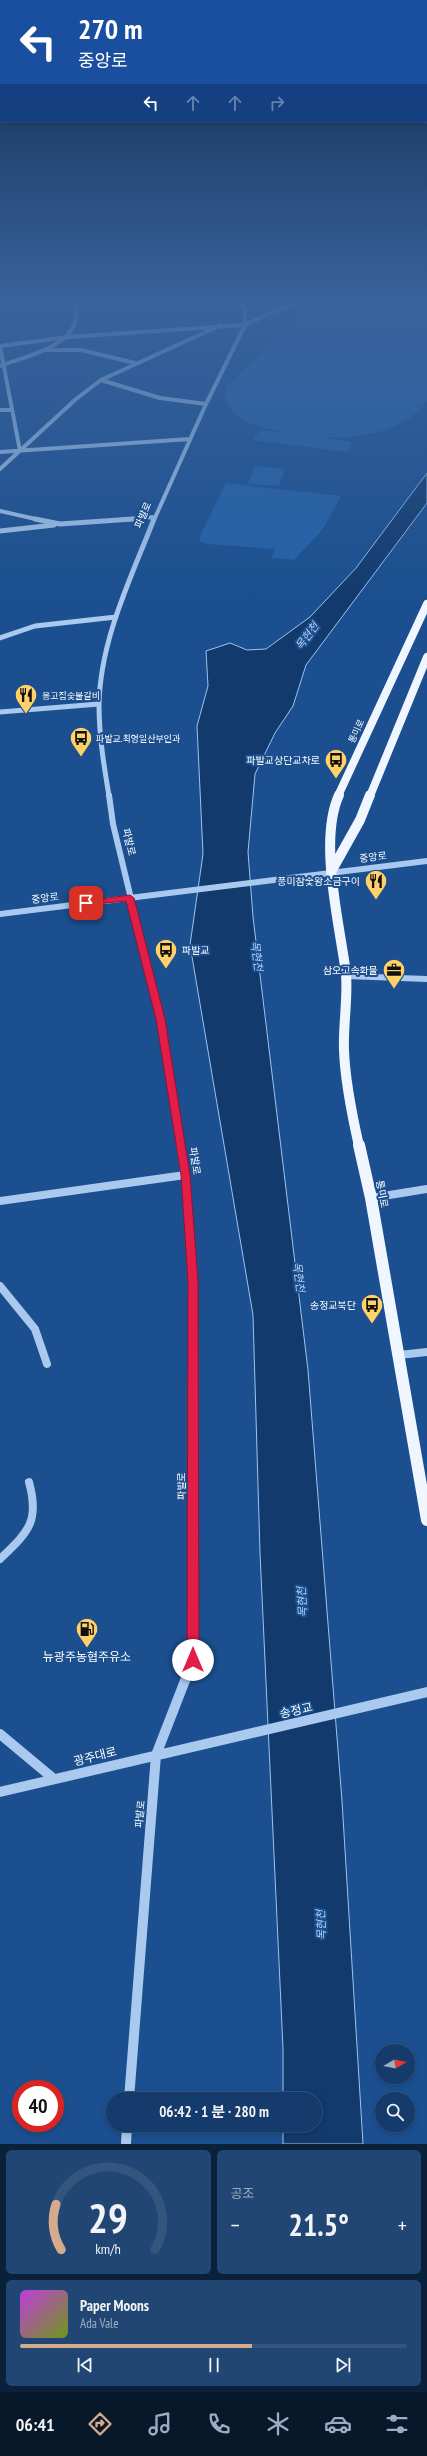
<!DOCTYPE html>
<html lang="ko">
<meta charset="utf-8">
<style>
:root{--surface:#143b6b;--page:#214673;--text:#f1f3f6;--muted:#9dadc1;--line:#33557e;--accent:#d6ab8b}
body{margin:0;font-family:"PT Sans Narrow","Noto Sans KR",sans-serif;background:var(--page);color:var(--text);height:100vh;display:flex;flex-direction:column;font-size:15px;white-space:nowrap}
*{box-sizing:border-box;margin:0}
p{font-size:13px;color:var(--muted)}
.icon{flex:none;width:22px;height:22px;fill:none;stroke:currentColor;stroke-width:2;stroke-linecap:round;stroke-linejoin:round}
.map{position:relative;height:2144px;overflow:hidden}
.sheet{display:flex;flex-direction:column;gap:6px;padding:6px;background:#0b203b;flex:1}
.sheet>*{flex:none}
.guide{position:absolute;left:0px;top:0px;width:427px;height:122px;box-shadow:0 2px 6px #0003,0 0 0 1px var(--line);background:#1a4fa0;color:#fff;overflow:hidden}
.needle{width:26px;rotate:81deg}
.buttons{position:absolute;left:375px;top:2044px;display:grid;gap:8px}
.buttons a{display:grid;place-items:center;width:40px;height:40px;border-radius:50%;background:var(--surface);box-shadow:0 2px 6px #0003,0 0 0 1px var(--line);font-size:20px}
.speed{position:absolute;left:12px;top:2080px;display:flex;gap:8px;font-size:20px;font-weight:700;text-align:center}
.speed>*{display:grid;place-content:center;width:52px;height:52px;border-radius:50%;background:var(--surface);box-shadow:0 2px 6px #0003,0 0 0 1px var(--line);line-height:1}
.speed .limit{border:6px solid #d22;background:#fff;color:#111}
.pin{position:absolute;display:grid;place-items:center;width:34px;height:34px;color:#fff;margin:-17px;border-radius:8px;box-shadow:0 2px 6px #0006}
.me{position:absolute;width:44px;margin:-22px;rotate:0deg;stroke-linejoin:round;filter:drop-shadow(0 0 3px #0008)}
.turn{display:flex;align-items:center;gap:14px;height:84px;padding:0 12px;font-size:18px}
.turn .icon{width:52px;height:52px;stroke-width:2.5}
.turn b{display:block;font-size:28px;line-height:34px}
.lanes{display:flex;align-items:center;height:38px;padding:0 12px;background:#0003;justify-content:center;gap:20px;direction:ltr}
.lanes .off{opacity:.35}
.big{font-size:30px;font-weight:700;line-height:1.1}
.sheet .tile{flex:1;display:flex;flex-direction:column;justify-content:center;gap:6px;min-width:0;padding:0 14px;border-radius:6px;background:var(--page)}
.sheet .dial{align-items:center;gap:0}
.dial svg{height:104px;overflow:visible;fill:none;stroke:var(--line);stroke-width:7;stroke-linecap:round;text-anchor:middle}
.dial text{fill:var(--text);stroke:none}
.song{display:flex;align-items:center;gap:12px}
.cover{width:48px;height:48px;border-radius:6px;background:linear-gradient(135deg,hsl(290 70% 55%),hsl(80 70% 35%))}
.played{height:4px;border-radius:2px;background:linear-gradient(90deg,var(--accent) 60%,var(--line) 60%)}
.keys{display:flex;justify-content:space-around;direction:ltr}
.heat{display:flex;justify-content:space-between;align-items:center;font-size:22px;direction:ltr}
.sheet .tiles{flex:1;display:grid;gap:6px;grid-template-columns:1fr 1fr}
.tile:last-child{grid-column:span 2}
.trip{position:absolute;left:106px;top:2092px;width:216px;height:40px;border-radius:20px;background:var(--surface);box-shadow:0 2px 6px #0003,0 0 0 1px var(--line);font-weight:700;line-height:40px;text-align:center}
.tab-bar{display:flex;height:64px;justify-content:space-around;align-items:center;background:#08182b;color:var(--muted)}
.tab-bar .icon{width:28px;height:28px}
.tab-bar .selected{color:var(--accent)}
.tab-bar b{font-size:18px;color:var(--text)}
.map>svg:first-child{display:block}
</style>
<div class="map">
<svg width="427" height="2144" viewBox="0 0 427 2144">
<rect width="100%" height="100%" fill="#1b4f8f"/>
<path fill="#2461a8" d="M369,300H398L427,305V401C402,434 358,439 318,437L353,442L347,452L253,440L260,430L287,433C263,427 232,425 224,396L228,385L299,316L322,306Z
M255,466L285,469L279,486L248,484Z
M226,483L341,496L323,529L294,560L271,558L275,549L207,544L200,541V536Z"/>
<path fill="#123a6d" stroke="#9cc4f0" d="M427,473V503L306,665L293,706L275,733L255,774L248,852L253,917L308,1370L342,1801L363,2144H283V2125H315V2099H283V2048L260,1553L253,1315L190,945L203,854L197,726L208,686L206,651L230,643L247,650L266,649L310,617L356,568Z"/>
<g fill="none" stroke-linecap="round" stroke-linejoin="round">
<path stroke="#a9c9ee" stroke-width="4" d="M239,300L245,310V325
M260,300L289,304
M0,346L68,337L245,325
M0,346L20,451
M45,350H81L135,363
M0,366C23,357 75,347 76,315C76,311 75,305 74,300
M101,380L160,398L206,404
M0,410H11
M0,452L190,439
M0,469L76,399L101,380L221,325
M0,511L40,520
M119,520L155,517
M154,520L206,404L245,325L274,311L310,300"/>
<path stroke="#a9c9ee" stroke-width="5" d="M35,519L60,524L133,519
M0,531L54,525
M0,638L35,626L116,617
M0,712L99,704
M109,796C104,766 99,736 99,705C100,640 131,578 154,519"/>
<path stroke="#a9c9ee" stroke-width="6" d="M109,795L113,824L160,1019L181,1146
M0,914L427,861
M346,976L427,979"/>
<path stroke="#a9c9ee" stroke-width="8" d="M180,1145L185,1175L193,1281V1587
M371,1198L427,1189
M0,1201L185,1175
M0,1286L35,1329L47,1364
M399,1355L427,1352
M0,1559C28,1532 40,1522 29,1482"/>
<path stroke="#a9c9ee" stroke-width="10" d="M0,1734L54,1779
M0,1792L427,1692
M129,2099L156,1755L193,1660V1586
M126,2144L127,2125"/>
<path stroke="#f0f6ff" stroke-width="8" d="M338,796L427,604
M370,796L427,657"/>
<path stroke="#f0f6ff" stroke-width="10" d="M339,795C318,841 340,925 346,974C348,999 343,1025 344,1050C345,1081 352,1115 359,1146
M332,870L360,820L370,795"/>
<path stroke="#f0f6ff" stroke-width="12" d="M359,1145L371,1198L427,1520"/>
</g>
<linearGradient id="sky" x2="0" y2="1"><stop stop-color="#0f2b4f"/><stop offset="0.5" stop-color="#39639b"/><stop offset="1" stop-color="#39639b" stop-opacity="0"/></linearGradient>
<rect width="427" height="600" fill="url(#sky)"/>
<path fill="#e11d48" stroke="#92132f" d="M130,895L134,898L165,1019L190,1175L198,1281L199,1660L197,1664L193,1666L189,1664L187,1660L188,1281L181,1175L156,1019L126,901L86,905L82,903L86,901Z"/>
<defs>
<g id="restaurant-pin" transform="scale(1.15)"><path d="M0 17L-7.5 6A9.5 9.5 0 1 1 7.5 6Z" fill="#ffd166" stroke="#1b4f8f"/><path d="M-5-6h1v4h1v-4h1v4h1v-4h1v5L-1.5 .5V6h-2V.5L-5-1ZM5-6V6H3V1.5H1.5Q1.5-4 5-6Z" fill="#111"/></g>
<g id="bus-pin" transform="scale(1.15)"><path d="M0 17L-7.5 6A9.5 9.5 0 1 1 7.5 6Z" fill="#ffd166" stroke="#1b4f8f"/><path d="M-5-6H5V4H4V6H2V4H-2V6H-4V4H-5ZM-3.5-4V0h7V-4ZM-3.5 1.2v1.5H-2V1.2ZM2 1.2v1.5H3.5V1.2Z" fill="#111"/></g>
<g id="office-pin" transform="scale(1.15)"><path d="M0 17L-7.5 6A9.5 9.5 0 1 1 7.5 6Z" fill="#ffd166" stroke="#1b4f8f"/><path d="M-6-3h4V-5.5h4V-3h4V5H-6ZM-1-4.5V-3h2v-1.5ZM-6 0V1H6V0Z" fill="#111"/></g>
<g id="fuel-pin" transform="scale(1.15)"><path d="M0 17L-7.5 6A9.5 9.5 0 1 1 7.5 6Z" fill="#ffd166" stroke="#1b4f8f"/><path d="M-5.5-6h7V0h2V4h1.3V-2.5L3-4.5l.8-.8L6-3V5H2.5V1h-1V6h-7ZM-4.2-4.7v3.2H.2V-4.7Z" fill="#111"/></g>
</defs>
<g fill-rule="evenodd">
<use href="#restaurant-pin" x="26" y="695"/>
<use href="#bus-pin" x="81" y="738"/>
<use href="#bus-pin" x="336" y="760"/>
<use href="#restaurant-pin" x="376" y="881"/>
<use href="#bus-pin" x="166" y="950"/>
<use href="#office-pin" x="394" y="970"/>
<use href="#bus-pin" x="372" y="1305"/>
<use href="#fuel-pin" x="87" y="1629"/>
</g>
<g text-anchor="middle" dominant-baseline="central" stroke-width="4" stroke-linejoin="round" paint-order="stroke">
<g font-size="9" fill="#fff" stroke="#1b4f8f" text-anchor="start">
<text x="42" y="695">옹고집숯불갈비</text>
<text x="96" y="738">파발교.최영일산부인과</text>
</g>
<g font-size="9" fill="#fff" stroke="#1b4f8f">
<text transform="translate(356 731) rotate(-65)">통미로</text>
</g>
<g font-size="10" fill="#fff" stroke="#1b4f8f">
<text transform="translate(143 515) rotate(-67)">파발로</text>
<text transform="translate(129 842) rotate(77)">파발로</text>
<text transform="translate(373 857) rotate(-7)">중앙로</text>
<text transform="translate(45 898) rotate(-7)">중앙로</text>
<text transform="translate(195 1161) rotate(82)">파발로</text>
<text transform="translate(382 1194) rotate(79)">통미로</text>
<text transform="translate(181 1486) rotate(-90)">파발로</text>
<text transform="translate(140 1814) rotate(-85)">파발로</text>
</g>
<g font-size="10" fill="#fff" stroke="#1b4f8f" text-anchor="end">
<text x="320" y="760">파발교상단교차로</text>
<text x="360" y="881">풍미참숯왕소금구이</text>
<text x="182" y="950" text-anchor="start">파발교</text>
<text x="378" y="970">삼오고속화물</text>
<text x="356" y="1305">송정교북단</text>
</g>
<g font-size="11" font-style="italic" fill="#b5d3f5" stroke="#1b4f8f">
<text transform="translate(307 636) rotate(-53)">목현천</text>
<text transform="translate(257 956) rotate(83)">목현천</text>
<text transform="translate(299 1277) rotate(83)">목현천</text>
<text transform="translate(302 1602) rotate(-93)">목현천</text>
<text transform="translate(321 1925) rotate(-92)">목현천</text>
</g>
<g font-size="12" fill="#fff" stroke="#1b4f8f">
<text x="87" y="1656">뉴광주농협주유소</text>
</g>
<g font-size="12" fill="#fff" stroke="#1b4f8f">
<text transform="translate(296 1710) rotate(-13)">송정교</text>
<text transform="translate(95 1756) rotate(-14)">광주대로</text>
</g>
</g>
</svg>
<div class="buttons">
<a><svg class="needle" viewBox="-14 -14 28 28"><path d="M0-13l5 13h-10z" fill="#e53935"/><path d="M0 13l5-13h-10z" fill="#9dadc1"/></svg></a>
<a><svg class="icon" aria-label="search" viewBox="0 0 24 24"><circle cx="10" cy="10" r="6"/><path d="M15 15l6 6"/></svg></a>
</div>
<div class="speed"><div class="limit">40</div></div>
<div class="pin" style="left:86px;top:903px;background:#d93025"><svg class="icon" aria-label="arrive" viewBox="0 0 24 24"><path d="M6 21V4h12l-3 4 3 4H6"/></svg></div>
<svg class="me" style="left:193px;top:1660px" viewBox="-20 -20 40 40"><circle r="19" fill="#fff"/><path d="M0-13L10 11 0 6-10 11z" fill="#e11d48"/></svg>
<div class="trip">06:42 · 1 분 · 280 m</div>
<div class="guide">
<div class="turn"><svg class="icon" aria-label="left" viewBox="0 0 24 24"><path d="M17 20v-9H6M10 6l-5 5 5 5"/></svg><div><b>270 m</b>중앙로</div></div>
<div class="lanes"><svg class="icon" aria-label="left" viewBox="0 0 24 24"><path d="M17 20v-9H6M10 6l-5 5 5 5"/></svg><svg class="icon off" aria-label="ahead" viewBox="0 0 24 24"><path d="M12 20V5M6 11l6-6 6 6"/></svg><svg class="icon off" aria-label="ahead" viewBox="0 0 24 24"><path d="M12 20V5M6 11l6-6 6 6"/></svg><svg class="icon off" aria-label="right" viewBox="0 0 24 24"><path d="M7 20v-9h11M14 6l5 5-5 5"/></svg></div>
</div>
</div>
<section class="sheet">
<div class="tiles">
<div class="tile dial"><svg viewBox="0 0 100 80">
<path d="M14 69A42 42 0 1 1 86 69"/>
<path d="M14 69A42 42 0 0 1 10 34" stroke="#d6ab8b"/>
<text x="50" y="56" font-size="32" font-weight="700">29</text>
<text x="50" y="72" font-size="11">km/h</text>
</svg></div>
<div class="tile"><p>공조</p>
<div class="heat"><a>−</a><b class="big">21.5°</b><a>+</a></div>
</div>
<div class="tile">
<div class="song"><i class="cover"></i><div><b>Paper Moons</b><p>Ada Vale</p></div></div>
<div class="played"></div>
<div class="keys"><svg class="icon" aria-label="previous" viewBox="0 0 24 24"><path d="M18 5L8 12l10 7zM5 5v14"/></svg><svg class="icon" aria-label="pause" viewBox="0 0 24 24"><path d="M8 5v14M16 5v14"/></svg><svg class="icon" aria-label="next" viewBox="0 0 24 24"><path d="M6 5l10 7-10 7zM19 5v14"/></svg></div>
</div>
</div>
</section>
<nav class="tab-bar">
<b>06:41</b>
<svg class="icon selected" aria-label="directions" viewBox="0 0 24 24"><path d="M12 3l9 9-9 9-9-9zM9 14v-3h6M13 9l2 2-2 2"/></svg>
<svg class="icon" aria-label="music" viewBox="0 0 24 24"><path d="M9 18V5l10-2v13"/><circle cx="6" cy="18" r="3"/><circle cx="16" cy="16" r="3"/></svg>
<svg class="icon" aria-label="phone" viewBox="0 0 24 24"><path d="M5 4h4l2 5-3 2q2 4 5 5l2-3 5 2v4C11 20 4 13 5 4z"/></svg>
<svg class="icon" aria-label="climate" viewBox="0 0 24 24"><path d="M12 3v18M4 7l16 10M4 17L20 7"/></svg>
<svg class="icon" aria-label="car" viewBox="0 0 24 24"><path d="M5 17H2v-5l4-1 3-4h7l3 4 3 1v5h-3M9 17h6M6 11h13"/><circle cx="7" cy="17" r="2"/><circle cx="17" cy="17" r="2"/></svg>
<svg class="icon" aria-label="filters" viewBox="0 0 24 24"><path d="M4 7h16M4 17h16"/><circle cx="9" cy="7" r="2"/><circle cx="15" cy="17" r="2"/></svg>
</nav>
